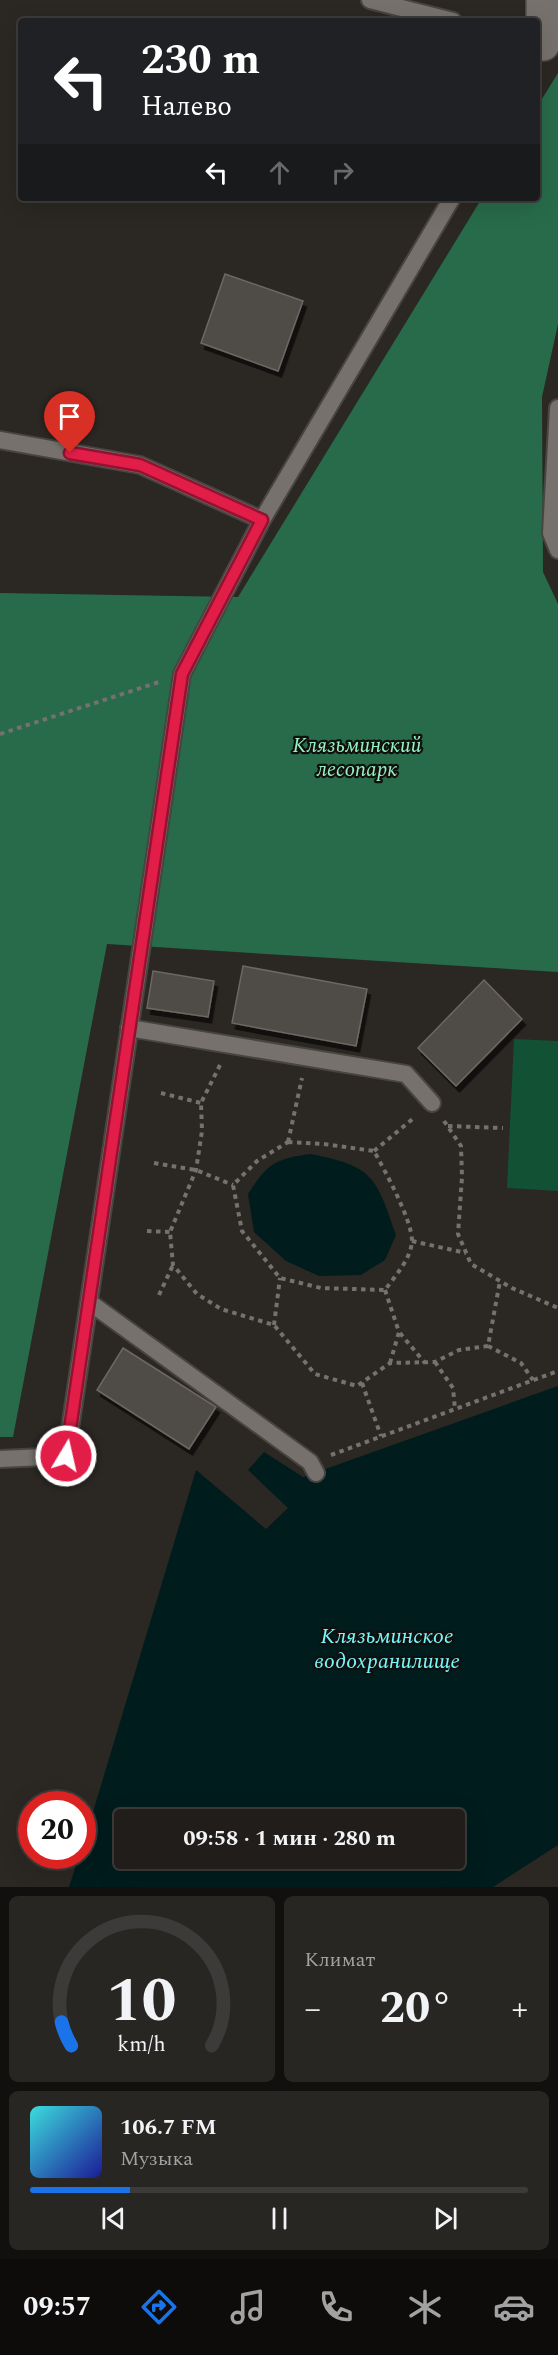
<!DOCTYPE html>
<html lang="ru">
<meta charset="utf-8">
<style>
:root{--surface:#201d1a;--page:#282623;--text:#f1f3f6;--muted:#a2a2a2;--line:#3d3b39;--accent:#1a73e8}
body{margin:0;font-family:Spectral,serif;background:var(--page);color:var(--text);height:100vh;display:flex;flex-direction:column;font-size:22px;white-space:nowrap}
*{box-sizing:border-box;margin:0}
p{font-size:20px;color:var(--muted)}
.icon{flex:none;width:33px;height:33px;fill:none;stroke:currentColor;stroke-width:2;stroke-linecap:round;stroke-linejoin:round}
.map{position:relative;height:1887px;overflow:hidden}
.sheet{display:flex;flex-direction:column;gap:9px;padding:9px;background:#12100e;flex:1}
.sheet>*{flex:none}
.banner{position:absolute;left:18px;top:18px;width:522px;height:183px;border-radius:6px;box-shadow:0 6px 24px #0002,0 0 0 2px var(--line);background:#202124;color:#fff;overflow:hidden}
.speed{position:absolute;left:18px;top:1791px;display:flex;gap:12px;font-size:30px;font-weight:700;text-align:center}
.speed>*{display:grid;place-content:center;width:78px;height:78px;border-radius:50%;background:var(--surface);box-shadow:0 6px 24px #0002,0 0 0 2px var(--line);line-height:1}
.speed .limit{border:9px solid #d22;background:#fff;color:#111}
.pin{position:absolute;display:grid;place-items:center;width:51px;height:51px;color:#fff;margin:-62px -26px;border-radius:50% 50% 50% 0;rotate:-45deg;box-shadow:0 0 6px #0007}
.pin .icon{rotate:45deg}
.me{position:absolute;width:66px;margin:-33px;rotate:9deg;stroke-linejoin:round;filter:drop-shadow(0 0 4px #0008)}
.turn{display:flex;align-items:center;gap:21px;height:126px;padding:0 24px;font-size:27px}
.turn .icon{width:78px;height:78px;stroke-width:2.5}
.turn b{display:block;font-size:42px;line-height:51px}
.lanes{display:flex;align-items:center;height:57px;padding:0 24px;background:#0003;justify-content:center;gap:30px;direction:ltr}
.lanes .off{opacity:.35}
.big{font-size:45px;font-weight:700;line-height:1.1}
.sheet .tile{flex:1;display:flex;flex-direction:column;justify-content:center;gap:9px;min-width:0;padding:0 21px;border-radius:9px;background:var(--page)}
.sheet .dial{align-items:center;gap:0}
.dial svg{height:156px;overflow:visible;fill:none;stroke:var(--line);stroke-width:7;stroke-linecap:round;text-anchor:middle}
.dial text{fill:var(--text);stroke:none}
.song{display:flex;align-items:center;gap:18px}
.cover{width:72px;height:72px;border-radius:9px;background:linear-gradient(135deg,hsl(180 70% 55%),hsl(240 70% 35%))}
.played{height:6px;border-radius:3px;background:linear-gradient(90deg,var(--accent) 20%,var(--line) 20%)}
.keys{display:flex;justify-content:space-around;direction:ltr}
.heat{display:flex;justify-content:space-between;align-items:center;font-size:33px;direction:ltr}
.sheet .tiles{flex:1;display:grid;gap:9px;grid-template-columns:1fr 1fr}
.tile:last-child{grid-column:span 2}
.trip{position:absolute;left:114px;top:1809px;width:351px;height:60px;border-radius:6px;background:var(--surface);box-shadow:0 6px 24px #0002,0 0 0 2px var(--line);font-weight:700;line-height:60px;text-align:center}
.tabs{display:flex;height:96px;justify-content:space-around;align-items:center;background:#0d0c0a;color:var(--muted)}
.tabs .icon{width:42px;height:42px}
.tabs .current{color:var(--accent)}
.tabs b{font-size:27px;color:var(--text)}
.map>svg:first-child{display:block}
</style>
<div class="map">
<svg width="558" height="1887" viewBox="0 0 558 1887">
<defs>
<filter id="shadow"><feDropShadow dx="3.5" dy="6" stdDeviation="0" flood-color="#0009"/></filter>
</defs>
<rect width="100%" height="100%" fill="#2b2723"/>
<path fill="#125134" d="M514,1039L558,1041V1191L507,1188Z"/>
<path fill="#276b4a" d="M558,73V324L542,397L543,572L558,604V972L107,944L13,1437H0V593L238,597L482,198H537V107Z"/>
<path fill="#001c1d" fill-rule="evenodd" d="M310,1154C373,1166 376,1176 396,1235L385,1260L361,1275L319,1276L286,1261L254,1232L248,1194C267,1164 275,1159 310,1154Z
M558,1386V1845L493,1887H69L79,1856H82L83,1845L196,1470L266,1529L288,1508L248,1470L264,1452L303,1477ZM124,1820H454V1858H124Z"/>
<path fill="#504b47" stroke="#6c6763" stroke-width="1.5" filter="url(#shadow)" d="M225,274L303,301L278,371L201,343Z
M243,966L367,989L356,1046L232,1023Z
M153,971L214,981L208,1017L147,1008Z
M484,980L522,1019L456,1086L418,1048Z
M123,1348L216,1407L189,1449L97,1390Z"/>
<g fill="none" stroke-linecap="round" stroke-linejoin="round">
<g stroke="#484441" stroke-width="20">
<path id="service" d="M370,0L453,21
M558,408L551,533L558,550
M0,440L140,465L262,520
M129,1028L406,1074L432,1103
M89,1302L310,1462L316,1473
M0,1459L66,1456L182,674L262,520L452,198"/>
</g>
<g stroke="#484441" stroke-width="36">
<path id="minor" d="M543,0V44"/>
</g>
<path stroke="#75716e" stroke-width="4" stroke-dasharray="4.5 4.5" stroke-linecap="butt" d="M0,734L159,682
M220,1065L201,1103L202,1131L196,1170L170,1232L173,1265L197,1294L221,1309L274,1325L315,1374L357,1386L390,1363L435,1362L459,1350L488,1346L500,1281
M161,1093L201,1103
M444,1121L461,1146L462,1177L458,1234L471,1264L512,1288L558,1308
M448,1126L503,1128
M288,1142L324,1144L374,1151C385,1171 412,1220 412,1241C411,1259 395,1276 385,1290L321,1288L280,1278L242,1231L233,1185L257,1161Z
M288,1142L302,1078
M374,1151L415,1117
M154,1163L196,1170L233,1185
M147,1231L170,1232
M412,1241L466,1253
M385,1290L399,1332L390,1363
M159,1295L173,1265
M274,1325L280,1278
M400,1333L425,1363
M488,1346L521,1363L533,1380
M435,1362L453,1388L455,1409
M362,1383L381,1436
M331,1455L558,1371"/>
<use href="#service" stroke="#76716c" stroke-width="16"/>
<use href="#minor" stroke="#76716c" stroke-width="33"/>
</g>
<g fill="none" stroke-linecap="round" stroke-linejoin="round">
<g stroke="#92132f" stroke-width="15">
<path id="route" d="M66,1456L182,674L262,520L140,465L70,453"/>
</g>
<use href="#route" stroke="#e11d48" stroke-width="10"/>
</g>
<g text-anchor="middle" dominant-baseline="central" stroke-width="4.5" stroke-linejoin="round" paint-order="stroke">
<g font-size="21" font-style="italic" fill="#93f4bf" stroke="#12100e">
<text x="357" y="746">Клязьминский<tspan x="357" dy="24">лесопарк</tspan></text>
</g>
<g font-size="22" font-style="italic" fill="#74fafd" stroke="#12100e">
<text x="387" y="1636">Клязьминское<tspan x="387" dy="25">водохранилище</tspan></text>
</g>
</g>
</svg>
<div class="speed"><div class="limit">20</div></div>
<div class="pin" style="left:70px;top:453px;background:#d93025"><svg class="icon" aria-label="arrive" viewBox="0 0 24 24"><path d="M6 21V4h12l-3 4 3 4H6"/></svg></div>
<svg class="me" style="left:66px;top:1456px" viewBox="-20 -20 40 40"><circle r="17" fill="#e11d48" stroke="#fff" stroke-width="3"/><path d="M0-11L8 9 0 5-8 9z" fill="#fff"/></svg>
<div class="trip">09:58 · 1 мин · 280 m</div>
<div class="banner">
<div class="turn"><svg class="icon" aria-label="left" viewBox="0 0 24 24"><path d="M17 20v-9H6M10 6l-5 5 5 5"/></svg><div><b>230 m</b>Налево</div></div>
<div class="lanes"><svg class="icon" aria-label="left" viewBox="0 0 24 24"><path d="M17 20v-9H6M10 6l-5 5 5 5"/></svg><svg class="icon off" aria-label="ahead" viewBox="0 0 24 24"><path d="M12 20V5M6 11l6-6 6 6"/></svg><svg class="icon off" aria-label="right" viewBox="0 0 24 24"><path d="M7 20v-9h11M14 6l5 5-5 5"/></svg></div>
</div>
</div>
<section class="sheet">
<div class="tiles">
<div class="tile dial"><svg viewBox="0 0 100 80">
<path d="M14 69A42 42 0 1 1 86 69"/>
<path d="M14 69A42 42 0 0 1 9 57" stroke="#1a73e8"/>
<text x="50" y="56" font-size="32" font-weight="700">10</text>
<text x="50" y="72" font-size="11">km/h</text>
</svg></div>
<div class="tile"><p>Климат</p>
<div class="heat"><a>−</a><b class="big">20°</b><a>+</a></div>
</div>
<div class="tile">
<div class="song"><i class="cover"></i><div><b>106.7 FM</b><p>Музыка</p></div></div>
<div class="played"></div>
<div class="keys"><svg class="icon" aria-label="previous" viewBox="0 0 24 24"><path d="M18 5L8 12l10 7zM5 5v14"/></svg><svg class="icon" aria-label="pause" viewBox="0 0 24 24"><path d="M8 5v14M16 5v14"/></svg><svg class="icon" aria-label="next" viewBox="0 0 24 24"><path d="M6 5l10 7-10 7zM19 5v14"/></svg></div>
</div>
</div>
</section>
<nav class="tabs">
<b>09:57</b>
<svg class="icon current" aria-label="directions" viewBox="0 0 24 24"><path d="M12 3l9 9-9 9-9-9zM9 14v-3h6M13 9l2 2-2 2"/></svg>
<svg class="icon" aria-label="music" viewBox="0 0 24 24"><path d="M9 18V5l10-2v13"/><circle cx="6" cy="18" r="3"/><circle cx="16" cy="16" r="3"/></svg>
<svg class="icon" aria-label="phone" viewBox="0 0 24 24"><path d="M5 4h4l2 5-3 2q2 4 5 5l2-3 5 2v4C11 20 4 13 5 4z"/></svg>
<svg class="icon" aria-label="climate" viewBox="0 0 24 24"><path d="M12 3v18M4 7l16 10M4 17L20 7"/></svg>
<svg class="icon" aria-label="car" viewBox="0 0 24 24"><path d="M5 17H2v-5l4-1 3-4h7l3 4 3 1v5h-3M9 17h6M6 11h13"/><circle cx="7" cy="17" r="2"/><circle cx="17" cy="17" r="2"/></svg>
</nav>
